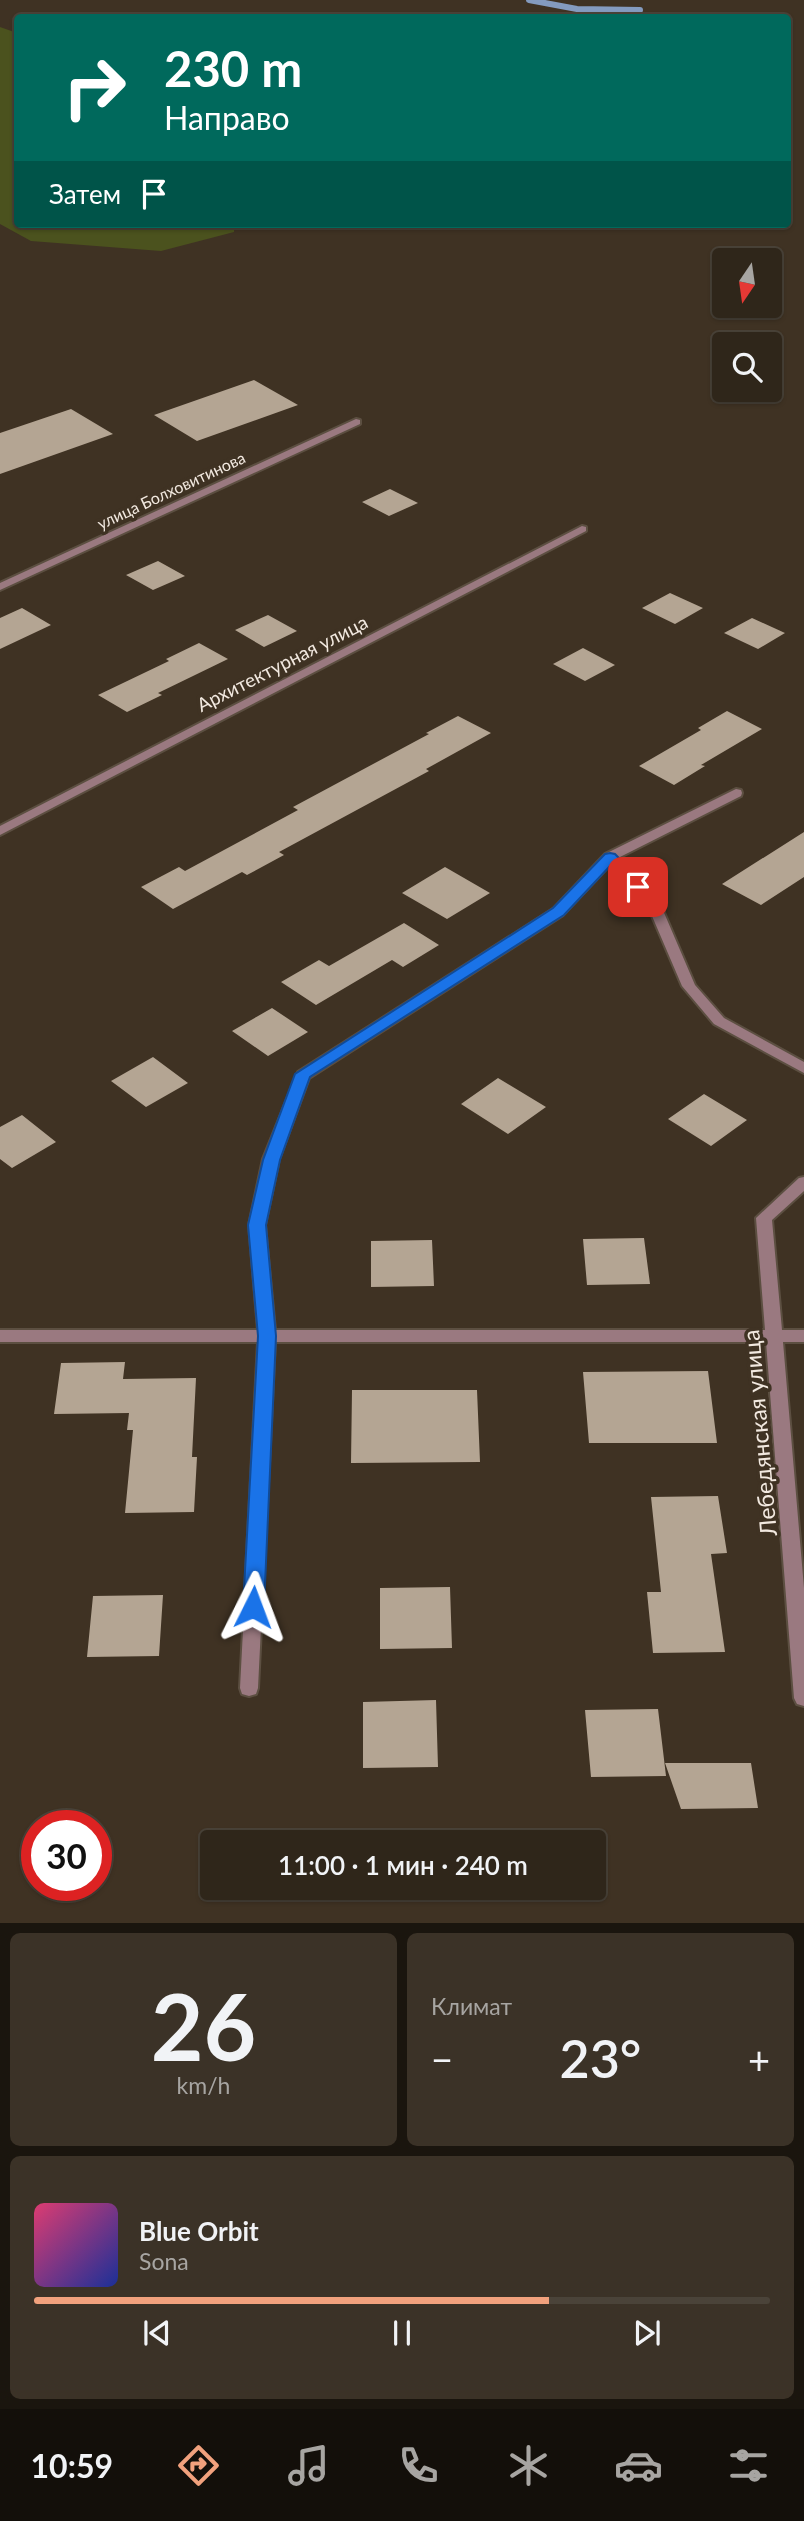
<!DOCTYPE html>
<html lang="ru">
<meta charset="utf-8">
<style>
:root{--surface:#2f261a;--page:#3b3227;--text:#f1f3f6;--muted:#a7a5a2;--line:#4a4339;--accent:#f1a17d}
body{margin:0;font-family:Lato,sans-serif;background:var(--page);color:var(--text);height:100vh;display:flex;flex-direction:column;font-size:26px;white-space:nowrap}
*{box-sizing:border-box;margin:0}
p{font-size:23px;color:var(--muted)}
.icon{flex:none;width:38px;height:38px;fill:none;stroke:currentColor;stroke-width:2;stroke-linecap:round;stroke-linejoin:round}
.map{position:relative;height:1923px;overflow:hidden}
.details{display:flex;flex-direction:column;gap:10px;padding:10px;background:#1a150e;flex:1}
.details>*{flex:none}
.top-card{position:absolute;left:14px;top:14px;width:777px;height:214px;border-radius:7px;box-shadow:0 2px 5px #0004,0 0 0 2px var(--line);background:#00695c;color:#fff;overflow:hidden}
.needle{width:46px;rotate:193deg}
.fabs{position:absolute;left:712px;top:248px;display:grid;gap:14px}
.fabs a{display:grid;place-items:center;width:70px;height:70px;border-radius:7px;background:var(--surface);box-shadow:0 2px 5px #0004,0 0 0 2px var(--line);font-size:35px}
.speed{position:absolute;left:21px;top:1810px;display:flex;gap:14px;font-size:35px;font-weight:700;text-align:center}
.speed>*{display:grid;place-content:center;width:91px;height:91px;border-radius:50%;background:var(--surface);box-shadow:0 2px 5px #0004,0 0 0 2px var(--line);line-height:1}
.speed .limit{border:10px solid #d22;background:#fff;color:#111}
.pin{position:absolute;display:grid;place-items:center;width:60px;height:60px;color:#fff;margin:-30px;border-radius:14px;box-shadow:0 4px 10px #0006}
.me{position:absolute;width:77px;margin:-38px;rotate:3deg;stroke-linejoin:round;filter:drop-shadow(0 0 5px #0008)}
.turn{display:flex;align-items:center;gap:24px;height:147px;padding:0 35px;font-size:32px}
.turn .icon{width:91px;height:91px;stroke-width:2.5}
.turn b{display:block;font-size:49px;line-height:60px}
.then{display:flex;align-items:center;height:66px;padding:0 35px;background:#0003;gap:14px;font-size:26px}
.big{font-size:52px;font-weight:600;line-height:1.1}
.details .tile{flex:1;display:flex;flex-direction:column;justify-content:center;gap:10px;min-width:0;padding:0 24px;border-radius:10px;background:var(--page)}
.details .dial{align-items:center;gap:0}
.dial b{font-size:91px;line-height:1}
.song{display:flex;align-items:center;gap:21px}
.cover{width:84px;height:84px;border-radius:10px;background:linear-gradient(135deg,hsl(340 70% 55%),hsl(230 70% 35%))}
.played{height:7px;border-radius:4px;background:linear-gradient(90deg,var(--accent) 70%,var(--line) 70%)}
.keys{display:flex;justify-content:space-around;direction:ltr}
.heat{display:flex;justify-content:space-between;align-items:center;font-size:38px;direction:ltr}
.details .tiles{flex:1;display:grid;gap:10px;grid-template-columns:1fr 1fr}
.tile:last-child{grid-column:span 2}
.trip{position:absolute;left:200px;top:1830px;width:406px;height:70px;border-radius:7px;background:var(--surface);box-shadow:0 2px 5px #0004,0 0 0 2px var(--line);font-weight:600;line-height:70px;text-align:center}
.dock{display:flex;height:112px;justify-content:space-around;align-items:center;background:#130f0a;color:var(--muted)}
.dock .icon{width:49px;height:49px}
.dock .on{color:var(--accent)}
.dock b{font-size:32px;color:var(--text)}
.map>svg:first-child{display:block}
</style>
<div class="map">
<svg width="804" height="1923" viewBox="0 0 804 1923">
<rect width="100%" height="100%" fill="#3f3223"/>
<path fill="#4b521e" d="M0,27L17,33L18,224H234V232L161,251L31,241L0,224Z"/>
<g fill="none" stroke-linecap="round" stroke-linejoin="round">
<path stroke="#849bbf" stroke-width="6" d="M529,0L577,9L640,10"/>
</g>
<path fill="#b4a593" d="M254,380L298,405L197,441L154,415Z
M71,409L113,434L0,474V433Z
M390,489L418,503L389,516L362,502Z
M158,561L185,576L153,590L126,575Z
M670,593L703,608L675,624L642,608Z
M22,608L51,625L0,649V618Z
M268,615L297,631L264,647L235,630Z
M752,618L785,633L758,649L724,633Z
M199,643L228,659L158,693L162,695L127,712L98,695L169,661L166,659Z
M583,648L615,665L585,681L553,664Z
M727,711L762,729L701,765L705,766L674,785L639,766L701,730L698,728Z
M458,716L491,733L426,769L429,771L279,852L284,855L247,875L242,872L173,909L141,887L179,867L185,871L298,810L293,807L429,734L426,733Z
M804,832V877L761,905L722,884Z
M445,867L490,893L447,919L402,893Z
M404,923L439,945L403,967L392,960L316,1005L281,982L319,960L329,966Z
M272,1008L308,1032L268,1056L232,1031Z
M153,1057L188,1083L146,1107L111,1081Z
M498,1078L546,1107L508,1134L461,1104Z
M704,1094L747,1120L711,1146L668,1119Z
M22,1115L56,1142L12,1168L0,1159V1127Z
M644,1238L650,1284L587,1285L583,1239Z
M432,1240L434,1286L371,1287V1241Z
M125,1362L123,1379L196,1378L192,1457H197L194,1512L125,1513L133,1430H127L129,1413L54,1414L61,1363Z
M708,1371L717,1443H589L583,1372Z
M352,1390H477L480,1462L351,1463Z
M718,1496L727,1553L711,1554L725,1652L653,1653L647,1592H661L651,1497Z
M450,1587L452,1648L380,1649V1588Z
M163,1595L159,1656L87,1657L93,1596Z
M436,1700L438,1767L363,1768V1702Z
M658,1709L666,1776L591,1777L585,1710Z
M665,1763H751L758,1808L681,1809Z"/>
<g fill="none" stroke-linecap="round" stroke-linejoin="round">
<g stroke="#5c4f41" stroke-width="4">
<path id="street" d="M356,419L360,420V424L0,590V583Z
M582,526L586,527V531L0,835V826Z
M736,789L741,790L742,793L741,796L618,858L659,901L695,985L724,1018L804,1062V1073L714,1024L682,986L646,902L610,865L563,915L309,1078L279,1159L265,1225L275,1330H765L756,1218L799,1178L804,1177V1191L772,1220L782,1330H804V1342H783L804,1588V1706L797,1704L794,1698L766,1342H275L258,1688L256,1694L249,1696L242,1694L240,1688L258,1342H0V1330H258L249,1225L263,1159L298,1072L553,909L605,854Z"/>
</g>
<use href="#street" fill="#9a7980" fill-rule="evenodd"/>
</g>
<path fill="#1a73e8" stroke="#114b97" stroke-width="2" d="M610,853L615,854L643,883L646,887L643,890H633L610,866L564,915L310,1077L280,1160L266,1225L276,1336L264,1607L261,1613L253,1615L246,1613L243,1607L258,1336L248,1225L263,1160L295,1074L553,908L605,854Z"/>
<g text-anchor="middle" dominant-baseline="central" stroke-width="7" stroke-linejoin="round" paint-order="stroke">
<g font-size="16" fill="#f2e9e0" stroke="#3f3223">
<text transform="translate(171 490) rotate(-25)">улица Болховитинова</text>
</g>
<g font-size="19" fill="#f2e9e0" stroke="#3f3223">
<text transform="translate(282 663) rotate(-27)">Архитектурная улица</text>
</g>
<g font-size="23" fill="#f2e9e0" stroke="#3f3223">
<text transform="translate(759 1433) rotate(-95)">Лебедянская улица</text>
</g>
</g>
</svg>
<div class="fabs">
<a><svg class="needle" viewBox="-14 -14 28 28"><path d="M0-13l5 13h-10z" fill="#e53935"/><path d="M0 13l5-13h-10z" fill="#a7a5a2"/></svg></a>
<a><svg class="icon" aria-label="search" viewBox="0 0 24 24"><circle cx="10" cy="10" r="6"/><path d="M15 15l6 6"/></svg></a>
</div>
<div class="speed"><div class="limit">30</div></div>
<div class="pin" style="left:638px;top:887px;background:#d93025"><svg class="icon" aria-label="arrive" viewBox="0 0 24 24"><path d="M6 21V4h12l-3 4 3 4H6"/></svg></div>
<svg class="me" style="left:253px;top:1607px" viewBox="-20 -20 40 40"><path d="M0-17L14 15 0 8-14 15z" fill="#1a73e8" stroke="#fff" stroke-width="4"/></svg>
<div class="trip">11:00 · 1 мин · 240 m</div>
<div class="top-card">
<div class="turn"><svg class="icon" aria-label="right" viewBox="0 0 24 24"><path d="M7 20v-9h11M14 6l5 5-5 5"/></svg><div><b>230 m</b>Направо</div></div>
<div class="then">Затем<svg class="icon" aria-label="arrive" viewBox="0 0 24 24"><path d="M6 21V4h12l-3 4 3 4H6"/></svg></div>
</div>
</div>
<section class="details">
<div class="tiles">
<div class="tile dial"><b>26</b><p>km/h</p></div>
<div class="tile"><p>Климат</p>
<div class="heat"><a>−</a><b class="big">23°</b><a>+</a></div>
</div>
<div class="tile">
<div class="song"><i class="cover"></i><div><b>Blue Orbit</b><p>Sona</p></div></div>
<div class="played"></div>
<div class="keys"><svg class="icon" aria-label="previous" viewBox="0 0 24 24"><path d="M18 5L8 12l10 7zM5 5v14"/></svg><svg class="icon" aria-label="pause" viewBox="0 0 24 24"><path d="M8 5v14M16 5v14"/></svg><svg class="icon" aria-label="next" viewBox="0 0 24 24"><path d="M6 5l10 7-10 7zM19 5v14"/></svg></div>
</div>
</div>
</section>
<nav class="dock">
<b>10:59</b>
<svg class="icon on" aria-label="directions" viewBox="0 0 24 24"><path d="M12 3l9 9-9 9-9-9zM9 14v-3h6M13 9l2 2-2 2"/></svg>
<svg class="icon" aria-label="music" viewBox="0 0 24 24"><path d="M9 18V5l10-2v13"/><circle cx="6" cy="18" r="3"/><circle cx="16" cy="16" r="3"/></svg>
<svg class="icon" aria-label="phone" viewBox="0 0 24 24"><path d="M5 4h4l2 5-3 2q2 4 5 5l2-3 5 2v4C11 20 4 13 5 4z"/></svg>
<svg class="icon" aria-label="climate" viewBox="0 0 24 24"><path d="M12 3v18M4 7l16 10M4 17L20 7"/></svg>
<svg class="icon" aria-label="car" viewBox="0 0 24 24"><path d="M5 17H2v-5l4-1 3-4h7l3 4 3 1v5h-3M9 17h6M6 11h13"/><circle cx="7" cy="17" r="2"/><circle cx="17" cy="17" r="2"/></svg>
<svg class="icon" aria-label="filters" viewBox="0 0 24 24"><path d="M4 7h16M4 17h16"/><circle cx="9" cy="7" r="2"/><circle cx="15" cy="17" r="2"/></svg>
</nav>
